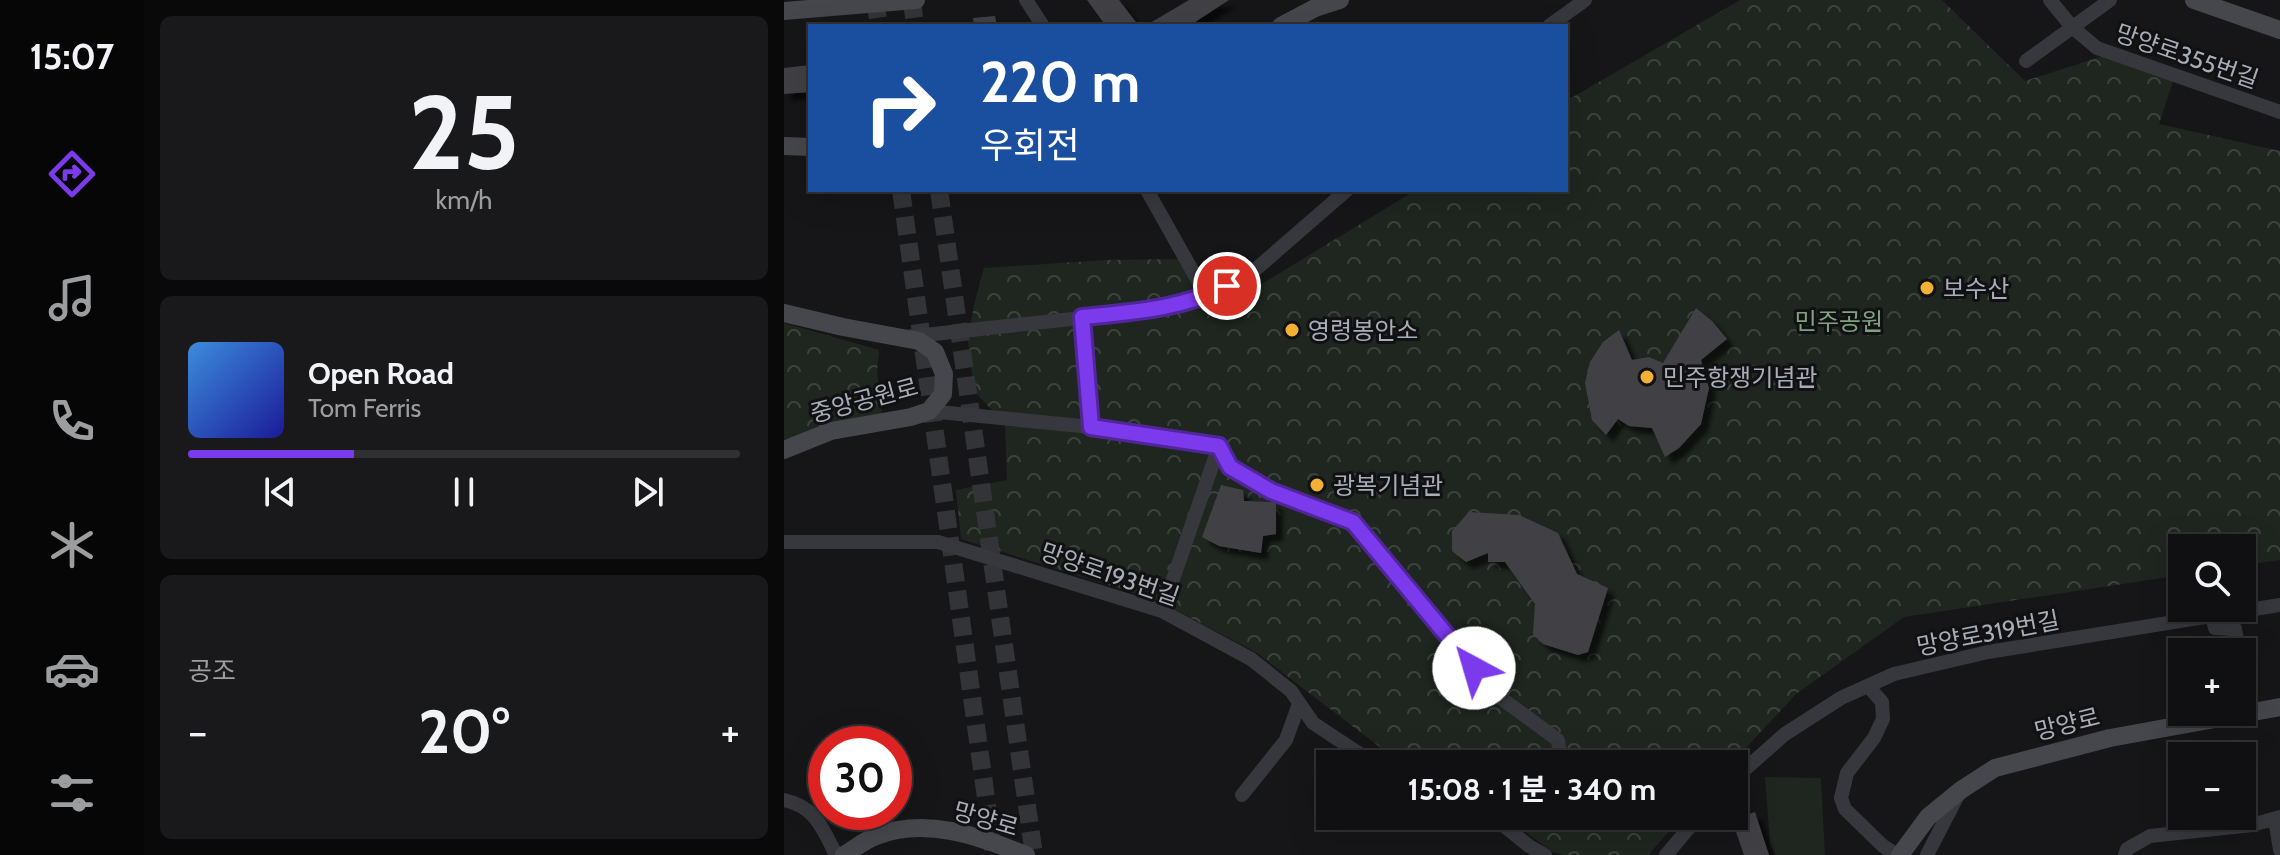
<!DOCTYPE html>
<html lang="ko">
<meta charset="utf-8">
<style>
:root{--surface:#101012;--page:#19191b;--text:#f1f3f6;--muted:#9c9d9f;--line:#303032;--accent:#7c3aed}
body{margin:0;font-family:Cabin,"Noto Sans KR",sans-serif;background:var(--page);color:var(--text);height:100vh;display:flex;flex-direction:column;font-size:30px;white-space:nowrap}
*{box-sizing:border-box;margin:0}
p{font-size:26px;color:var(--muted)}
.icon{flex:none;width:44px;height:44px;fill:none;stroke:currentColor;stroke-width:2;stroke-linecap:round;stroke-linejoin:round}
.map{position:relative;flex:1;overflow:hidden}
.panel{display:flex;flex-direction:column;gap:16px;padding:16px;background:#09090a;width:640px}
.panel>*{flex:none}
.guide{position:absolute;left:24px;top:24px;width:760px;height:168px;border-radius:0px;box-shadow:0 8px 32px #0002,0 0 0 2px var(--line);background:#1a4fa0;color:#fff;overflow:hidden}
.buttons{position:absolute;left:1384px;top:534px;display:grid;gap:16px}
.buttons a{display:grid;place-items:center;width:88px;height:88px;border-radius:0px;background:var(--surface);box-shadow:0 8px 32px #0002,0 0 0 2px var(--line);font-size:40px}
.speed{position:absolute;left:24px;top:726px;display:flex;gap:16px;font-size:40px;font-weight:700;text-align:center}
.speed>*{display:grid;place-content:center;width:104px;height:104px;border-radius:50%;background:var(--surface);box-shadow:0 8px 32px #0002,0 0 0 2px var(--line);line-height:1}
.speed .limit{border:12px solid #d22;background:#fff;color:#111}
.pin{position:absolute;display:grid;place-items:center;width:68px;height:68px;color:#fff;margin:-34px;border:4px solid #fff;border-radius:50%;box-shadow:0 2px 8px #0007}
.me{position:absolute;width:88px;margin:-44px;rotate:321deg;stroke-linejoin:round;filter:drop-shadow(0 0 6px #0008)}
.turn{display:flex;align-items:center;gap:28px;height:168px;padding:0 40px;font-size:36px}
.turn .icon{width:104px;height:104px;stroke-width:2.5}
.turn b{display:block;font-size:56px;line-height:68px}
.big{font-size:60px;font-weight:700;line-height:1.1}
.panel .tile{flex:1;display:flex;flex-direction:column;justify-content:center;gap:12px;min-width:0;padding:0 28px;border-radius:12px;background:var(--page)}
.panel .dial{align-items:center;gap:0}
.dial b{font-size:104px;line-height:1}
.song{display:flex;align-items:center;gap:24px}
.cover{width:96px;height:96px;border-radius:12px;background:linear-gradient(135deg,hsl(210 70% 55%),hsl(240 70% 35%))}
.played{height:8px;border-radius:4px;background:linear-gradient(90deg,var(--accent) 30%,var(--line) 30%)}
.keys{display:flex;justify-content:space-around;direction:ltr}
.heat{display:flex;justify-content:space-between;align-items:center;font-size:44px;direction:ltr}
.trip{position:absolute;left:532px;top:750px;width:432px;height:80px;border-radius:0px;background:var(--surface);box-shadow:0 8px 32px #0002,0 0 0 2px var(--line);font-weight:700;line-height:80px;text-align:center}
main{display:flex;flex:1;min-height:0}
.menu{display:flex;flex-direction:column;width:144px;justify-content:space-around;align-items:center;background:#060607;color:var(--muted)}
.menu .icon{width:56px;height:56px}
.menu .selected{color:var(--accent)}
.menu b{font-size:36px;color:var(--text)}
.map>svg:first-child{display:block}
</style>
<main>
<nav class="menu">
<b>15:07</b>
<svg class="icon selected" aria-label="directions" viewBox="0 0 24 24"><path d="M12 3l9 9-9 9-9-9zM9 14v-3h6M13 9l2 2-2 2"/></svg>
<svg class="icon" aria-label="music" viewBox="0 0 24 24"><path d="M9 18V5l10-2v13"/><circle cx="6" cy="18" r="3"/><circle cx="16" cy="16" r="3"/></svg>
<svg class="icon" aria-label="phone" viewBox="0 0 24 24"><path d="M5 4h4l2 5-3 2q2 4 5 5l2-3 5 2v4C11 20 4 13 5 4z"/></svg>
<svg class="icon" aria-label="climate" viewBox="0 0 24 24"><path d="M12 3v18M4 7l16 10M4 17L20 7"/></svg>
<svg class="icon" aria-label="car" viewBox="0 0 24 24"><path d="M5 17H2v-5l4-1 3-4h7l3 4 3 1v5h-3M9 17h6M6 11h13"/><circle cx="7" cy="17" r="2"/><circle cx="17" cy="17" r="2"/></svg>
<svg class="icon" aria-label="filters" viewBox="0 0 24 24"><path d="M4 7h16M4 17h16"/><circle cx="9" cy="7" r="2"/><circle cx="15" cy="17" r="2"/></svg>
</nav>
<section class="panel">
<div class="tile dial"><b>25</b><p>km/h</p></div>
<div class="tile">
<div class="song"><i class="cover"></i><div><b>Open Road</b><p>Tom Ferris</p></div></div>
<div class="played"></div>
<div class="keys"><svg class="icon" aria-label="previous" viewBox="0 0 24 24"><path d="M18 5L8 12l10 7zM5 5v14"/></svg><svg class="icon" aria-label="pause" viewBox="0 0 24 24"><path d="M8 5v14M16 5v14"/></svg><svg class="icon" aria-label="next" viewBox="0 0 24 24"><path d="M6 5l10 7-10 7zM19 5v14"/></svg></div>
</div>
<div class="tile"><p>공조</p>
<div class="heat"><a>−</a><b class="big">20°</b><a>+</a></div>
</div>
</section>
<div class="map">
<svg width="1496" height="855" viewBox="0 0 1496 855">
<defs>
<pattern id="forest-crowns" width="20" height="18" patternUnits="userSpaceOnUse" patternTransform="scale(2)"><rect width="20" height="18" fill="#1e261f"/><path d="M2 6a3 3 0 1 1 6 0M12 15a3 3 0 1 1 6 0" fill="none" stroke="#3c433d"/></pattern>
<filter id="shadow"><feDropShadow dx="7" dy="7" stdDeviation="2" flood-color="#0009"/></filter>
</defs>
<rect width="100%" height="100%" fill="#161618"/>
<path fill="#1e261f" d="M981,777L1037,778L1041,855H991L986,844Z"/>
<path fill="url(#forest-crowns)" d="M956,0H1158L1241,81L1319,56L1390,78L1375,124L1496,151V560L1458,565V548H1398V575L1120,617L1012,694L947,764H618L473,653L375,601L177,539L172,490L223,480L221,424L190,391L184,340L190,305L200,268L322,260L397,259L427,307L481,282L632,190H782V101Z
M0,323L95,350L93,372L98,415L0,442Z
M719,816H899L864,855H779L769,852Z"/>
<path fill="#404145" filter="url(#shadow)" d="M303,0H335L355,26H322Z
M405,0H445L405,26H361Z
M211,16L213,26H190L189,18Z
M26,65V92L0,94V68Z
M912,308L928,321L943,339L917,360L925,388L917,424L895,448L881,457L868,428L845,426L834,419L822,435L808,420L801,383L806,362L819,342L835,330L848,360L865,357L879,363Z
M437,485L459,490L460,501L492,502V534L479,536L477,553L435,546L418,537Z
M685,512L735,515L774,533L793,574L824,588L804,652L794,655L759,644L749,634L751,604L721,562H704V553L682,562L668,551V531Z
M971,812L985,855H960L948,820Z"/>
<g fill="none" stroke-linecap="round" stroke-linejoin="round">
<path stroke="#333438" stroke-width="18" stroke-dasharray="18 9" stroke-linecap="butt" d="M91,0L95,26
M128,0L131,26
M117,190L210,855
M155,190L250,855"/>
<path stroke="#37383d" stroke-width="14" d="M242,0L259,26
M1266,0L1288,27L1313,48L1496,112
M765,26L801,0
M1242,61L1326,0
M363,190L423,297
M298,317L307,427
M122,337L371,310L423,297L464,276L563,190
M145,411L307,427L435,446L446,467L487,491L569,522L710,693L774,740L777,764
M0,542H154L378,611L467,659L507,691L529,723L591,764
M378,611L435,446
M1428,616L1431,628L1451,629L1455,652
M1458,666L1467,711
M1084,686L1098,702L1099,719L1090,738L1063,773L1057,798L1061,809L1099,846L1113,855
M950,779L1001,734L1057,698L1110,674L1204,652L1496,605
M458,795L502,740L515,704
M0,800C31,806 39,829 52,855
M708,816L745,846L761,855
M1491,819L1496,850
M882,855L915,816
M1143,855L1175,793
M1341,855L1343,849L1366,836L1468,825L1496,817"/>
<path stroke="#45474d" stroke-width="18" d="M1410,0L1496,30
M0,11L132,0
M497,26L531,8L556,0
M0,146L26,147
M0,313L59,327L135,341L151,352L160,374L159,394L145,411L127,417L47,431L0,450
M60,855C70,849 81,840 92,836C143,816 195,837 242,855
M1116,855L1144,817L1177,790L1211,768L1326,738L1496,707"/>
</g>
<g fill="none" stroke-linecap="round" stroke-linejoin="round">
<g stroke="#51269a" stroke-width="20">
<path id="route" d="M443,286C398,309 348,312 298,317L307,427L435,446L446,467L487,491L569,522L690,668"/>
</g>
<use href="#route" stroke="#7c3aed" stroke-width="14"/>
</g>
<g fill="#f2b134" stroke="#111113" stroke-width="3">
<circle cx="1143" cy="288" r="8"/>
<circle cx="508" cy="330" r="8"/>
<circle cx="863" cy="377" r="8"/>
<circle cx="533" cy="485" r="8"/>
</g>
<g text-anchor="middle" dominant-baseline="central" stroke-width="6" stroke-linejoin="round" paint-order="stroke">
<g font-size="24" fill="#a8adb8" stroke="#111113">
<text transform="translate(1403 56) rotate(19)">망양로355번길</text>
<text transform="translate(80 400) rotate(-15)">중앙공원로</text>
<text transform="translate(326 574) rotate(19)">망양로193번길</text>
<text transform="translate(1204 633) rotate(-11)">망양로319번길</text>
<text transform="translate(1283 724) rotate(-14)">망양로</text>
<text transform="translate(202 819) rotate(16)">망양로</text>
</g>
<g font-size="24" fill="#a8adb8" stroke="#111113" text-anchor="start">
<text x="1159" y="288">보수산</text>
<text x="524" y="330">영령봉안소</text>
<text x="879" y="377">민주항쟁기념관</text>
<text x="549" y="485">광복기념관</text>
</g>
<g font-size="24" fill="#7fa381" stroke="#111113">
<text x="1055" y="321">민주공원</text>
</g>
</g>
</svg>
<div class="buttons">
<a><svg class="icon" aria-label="search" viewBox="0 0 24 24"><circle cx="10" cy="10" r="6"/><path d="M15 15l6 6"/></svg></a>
<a>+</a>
<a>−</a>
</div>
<div class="speed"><div class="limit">30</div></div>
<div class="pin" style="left:443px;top:286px;background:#d93025"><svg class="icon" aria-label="arrive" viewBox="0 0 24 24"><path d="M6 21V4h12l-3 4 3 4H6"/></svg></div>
<svg class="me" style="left:690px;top:668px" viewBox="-20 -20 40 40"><circle r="19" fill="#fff"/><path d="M0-13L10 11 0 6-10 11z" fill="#7c3aed"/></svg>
<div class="trip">15:08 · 1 분 · 340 m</div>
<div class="guide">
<div class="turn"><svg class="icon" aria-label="right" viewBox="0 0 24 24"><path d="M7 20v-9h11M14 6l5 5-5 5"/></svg><div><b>220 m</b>우회전</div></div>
</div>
</div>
</main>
